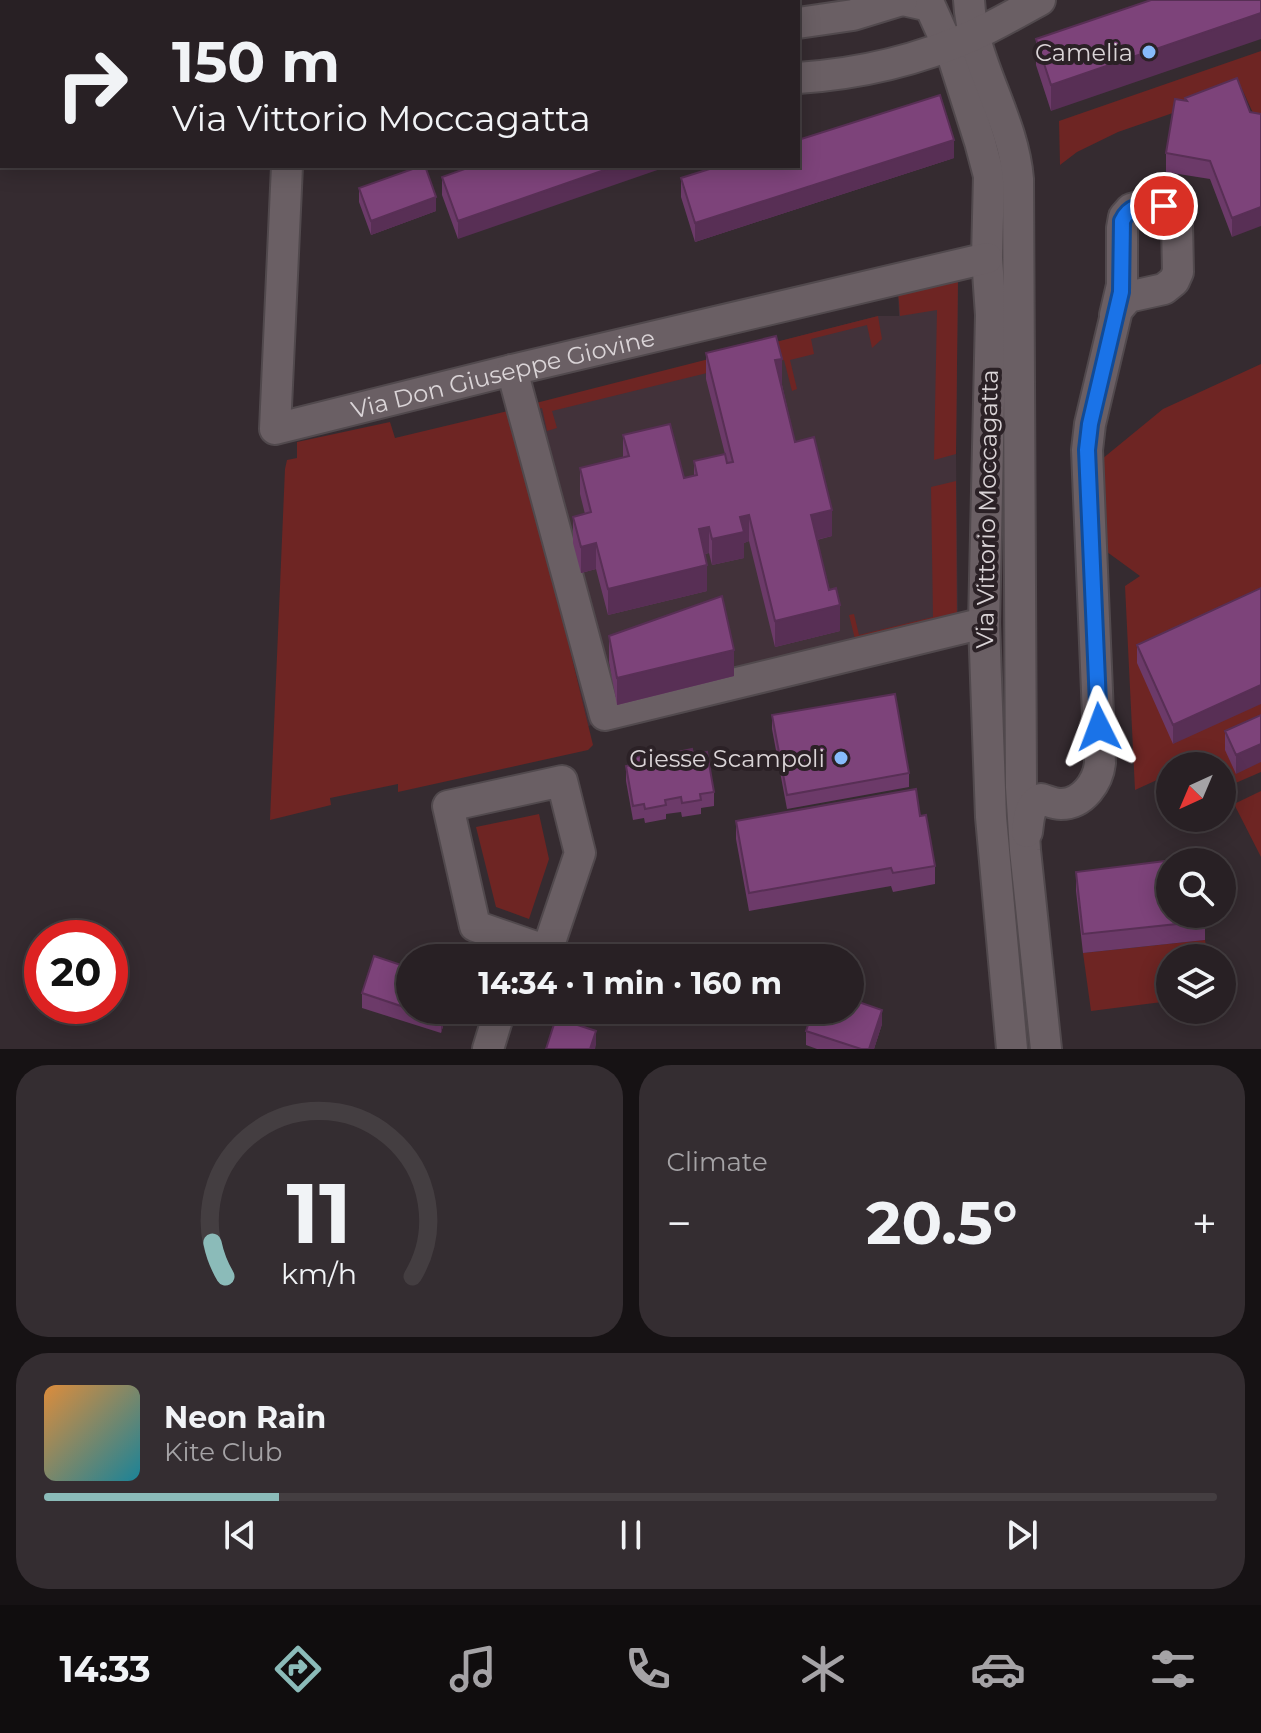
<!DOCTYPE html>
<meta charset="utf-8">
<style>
:root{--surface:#282024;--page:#342d31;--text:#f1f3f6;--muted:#a5a3a6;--line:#443e41;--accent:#8bbbb9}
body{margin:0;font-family:Montserrat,sans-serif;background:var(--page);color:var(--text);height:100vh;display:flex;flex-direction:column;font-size:30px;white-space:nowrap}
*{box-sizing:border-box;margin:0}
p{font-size:26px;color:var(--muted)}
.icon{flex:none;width:44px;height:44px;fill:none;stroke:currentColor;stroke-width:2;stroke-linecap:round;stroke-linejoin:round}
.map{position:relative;height:1049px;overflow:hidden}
.sheet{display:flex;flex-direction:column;gap:16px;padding:16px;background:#161214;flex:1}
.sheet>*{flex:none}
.banner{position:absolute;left:0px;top:0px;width:800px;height:168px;box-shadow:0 4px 20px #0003,0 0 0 2px var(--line);background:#282024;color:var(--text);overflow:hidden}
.needle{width:52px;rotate:224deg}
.buttons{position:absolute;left:1156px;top:752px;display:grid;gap:16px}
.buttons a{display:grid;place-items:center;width:80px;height:80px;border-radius:50%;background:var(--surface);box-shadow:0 4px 20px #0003,0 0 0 2px var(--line);font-size:40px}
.speed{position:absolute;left:24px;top:920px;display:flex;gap:16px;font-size:40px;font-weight:700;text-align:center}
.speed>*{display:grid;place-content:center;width:104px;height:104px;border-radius:50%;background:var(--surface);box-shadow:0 4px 20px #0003,0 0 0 2px var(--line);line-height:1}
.speed .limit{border:12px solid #d22;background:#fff;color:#111}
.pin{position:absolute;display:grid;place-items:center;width:68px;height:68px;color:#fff;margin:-34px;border:4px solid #fff;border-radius:50%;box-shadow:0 2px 8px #0007}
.me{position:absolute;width:88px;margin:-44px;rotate:357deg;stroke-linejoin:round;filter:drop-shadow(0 0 6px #0008)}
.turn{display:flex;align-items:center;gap:28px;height:168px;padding:0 40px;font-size:36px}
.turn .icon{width:104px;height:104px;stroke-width:2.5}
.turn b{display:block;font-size:56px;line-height:68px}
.big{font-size:60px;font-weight:700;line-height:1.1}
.sheet .card{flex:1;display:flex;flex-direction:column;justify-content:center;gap:12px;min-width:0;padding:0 28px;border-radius:32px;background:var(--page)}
.sheet .dial{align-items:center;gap:0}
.dial svg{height:208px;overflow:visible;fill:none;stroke:var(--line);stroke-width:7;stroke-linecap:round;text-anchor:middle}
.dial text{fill:var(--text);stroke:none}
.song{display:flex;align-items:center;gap:24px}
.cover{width:96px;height:96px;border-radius:12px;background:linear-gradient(135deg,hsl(30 70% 55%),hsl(190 70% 35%))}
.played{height:8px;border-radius:4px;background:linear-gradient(90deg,var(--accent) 20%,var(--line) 20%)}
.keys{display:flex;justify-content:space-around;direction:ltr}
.heat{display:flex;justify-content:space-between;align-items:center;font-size:44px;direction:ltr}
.sheet .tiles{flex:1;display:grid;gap:16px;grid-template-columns:1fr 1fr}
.card:last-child{grid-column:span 2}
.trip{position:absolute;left:396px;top:944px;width:468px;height:80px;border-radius:40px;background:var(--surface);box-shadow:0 4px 20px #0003,0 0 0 2px var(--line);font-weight:700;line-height:80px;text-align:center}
.tab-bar{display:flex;height:128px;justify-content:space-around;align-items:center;background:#100d0e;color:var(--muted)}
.tab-bar .icon{width:56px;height:56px}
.tab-bar .current{color:var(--accent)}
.tab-bar b{font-size:36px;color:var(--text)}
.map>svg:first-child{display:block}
</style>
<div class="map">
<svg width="1261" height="1049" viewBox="0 0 1261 1049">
<rect width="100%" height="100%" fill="#352b30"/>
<path fill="#42323a" d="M958,277L956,454L958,642L588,726L513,410L878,316H899L898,290Z"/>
<path fill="#6e2523" d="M1261,51V114L1253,113L1242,89L1118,132L1077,152L1060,165L1059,121Z
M958,277L956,454L934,460L937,310L900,316L898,290Z
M878,316L882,339L872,348L867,325L811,339L814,354L790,360L797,389L792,391L784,360L706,379L707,373L552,411L557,428L547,431L542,408L530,412L528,405Z
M1261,364V772L1224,788L1222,784V766H1212L1207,756L1186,766H1170V774L1135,790L1125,586L1140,576L1103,549L1102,459L1163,409Z
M512,410L593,745L588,750L398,792V784L330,798L331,805L270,820L285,469L287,460L297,458V442L390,422L395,438Z
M956,481L957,626L857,647L849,615L854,614L859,635L933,617L931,487Z
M1261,791V857L1234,804Z
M539,814L549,859L529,919L496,907L476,827Z
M1205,940L1208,958H1170V1001L1091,1011L1083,953Z"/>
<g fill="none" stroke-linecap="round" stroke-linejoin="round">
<g stroke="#51494d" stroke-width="34">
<g id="minor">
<path d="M644,0L649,2"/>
<path d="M903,0L930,6L953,57L980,142L989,176L987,258L991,315L984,623L991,817L1012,1049"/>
<path d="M969,0C972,63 1013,117 1018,179L1021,787L1025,850L1046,1049"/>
<path d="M295,2V0"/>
<path d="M798,23L853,15L902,0"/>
<path d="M798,78C858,74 919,60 974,35C996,25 1018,12 1040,0"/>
<path id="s1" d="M287,166L275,429L512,370L987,258"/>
<path d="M512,370L605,715L984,623"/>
<path d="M562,781L580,853L547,951L475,926L448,806Z"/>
<path d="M1027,832C1029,819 1028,806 1041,799C1048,801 1054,804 1061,804C1083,804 1098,782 1100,763L1087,450L1090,424L1117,310L1128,297L1164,289L1174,281L1178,272L1177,224L1176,215L1171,209L1164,206L1138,207L1131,209L1124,217L1122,228V285L1115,315"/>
<path d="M488,1049L500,1010"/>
</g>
</g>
<use href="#minor" stroke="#6a5f64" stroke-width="30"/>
</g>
<path fill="#6c3a69" d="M1151,0L1051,111L1036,65V39Z
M1237,78L1232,237L1210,179L1166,172V153L1185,98Z
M954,158L695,242L681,197V178Z
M473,166L458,239L442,195V177Z
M359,188L436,211L371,235L359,202Z
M706,353L782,385L795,442L832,536L817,540L840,631L775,647L749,541L744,543V558L712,565L709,553L705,554L707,591L608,615L596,569L581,573L573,543V517L585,514L580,494V468L623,457V435L684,478L694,476V461L725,454L706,379Z
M1261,588L1173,744L1137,663V645Z
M609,636L734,676L617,705L609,662Z
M772,715L909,773V787L787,809L772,729Z
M1261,715L1236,774L1225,750V731Z
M673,753L693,755L714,792V806L701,808V814L682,817L681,812L666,814V819L645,823L644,818L633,820L626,781V766L635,765V757L658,761L673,758Z
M920,816L935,866V884L893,892L891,886L749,911L736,839V821Z
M1076,872L1205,921V940L1083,953L1076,891Z
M410,968V1010H448L441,1033L362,1008V993Z
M650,1010H693L689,1022Z
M882,1024L874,1049H817L806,1045V1031Z"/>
<path fill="#582f55" d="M1261,13V39L1051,111V85Z
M954,140V158L695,242V223Z
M616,166H669L458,239V221Z
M436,197V211L371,235V221Z
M1261,207V226L1232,237V218Z
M782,359V385L775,386V360Z
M832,510V536L811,541V515Z
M749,515V541L744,543V558L712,565V539L740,517Z
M709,527V553L699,555V529Z
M596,543V569L581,573V547Z
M707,565V591L608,615V589Z
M840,605V631L775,647V621Z
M734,650V676L617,705V678Z
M1261,685V704L1173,744V725Z
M1261,744V762L1236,774V755Z
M443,1010H448L441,1033V1018Z
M689,1010H693L689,1022Z
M882,1010V1024L874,1049H869Z
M596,1031V1045L595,1049H590Z"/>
<path fill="#7d437a" stroke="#582f55" stroke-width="2" d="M1151,0H1261V13L1051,85L1036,39Z
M1237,78L1250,112L1261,114V207L1232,218L1210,161L1166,153L1175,99L1187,101L1185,98Z
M940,95L954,140L695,223L681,178L719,166H798V140Z
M421,166H425L436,197L371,221L359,188Z
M473,166H616L458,221L442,177Z
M776,336L782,359L775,360L795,442L814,437L832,510L811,515L829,590L836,588L840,605L775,621L749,515L740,517L744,532L712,539L709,527L699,529L707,565L608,589L596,543L581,547L573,517L591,512L580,468L629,456L623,435L670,424L684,478L697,475L694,461L725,454L727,463L733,462L706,353Z
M1261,588V685L1173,725L1137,645Z
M722,596L734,650L617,678L609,636Z
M895,694L909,773L787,795L772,715Z
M1261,715V744L1236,755L1225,731Z
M692,749L693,755L707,752L714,792L700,794L701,800L682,803L681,797L665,800L666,805L645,809L644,804L633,806L626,766L637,764L635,757L657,753L658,761L674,758L673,753Z
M916,789L920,816L926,815L935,866L893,873L891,868L749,893L736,821Z
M1198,857V862H1170V914H1204L1205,921L1083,934L1076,872Z
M639,945L679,958H634Z
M374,956L410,968V1009L362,993Z
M850,999L882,1010L869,1049H861L806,1031L813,1010H850Z
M414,1010H443L441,1018Z
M556,1018L596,1031L590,1049H546Z"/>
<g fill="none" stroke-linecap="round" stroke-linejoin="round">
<g stroke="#114b97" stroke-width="20">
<path id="route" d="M1099,727L1087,450L1090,424L1121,292L1122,221C1131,202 1146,206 1164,206"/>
</g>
<use href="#route" stroke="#1a73e8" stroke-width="14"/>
</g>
<g fill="#87bbfb" stroke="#2b2126" stroke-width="3">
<circle cx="1149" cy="52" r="8"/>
<circle cx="841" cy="758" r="8"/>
</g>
<g text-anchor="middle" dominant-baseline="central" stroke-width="8" stroke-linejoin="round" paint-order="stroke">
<g font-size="24" fill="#dad4d7" stroke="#2b2126" text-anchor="end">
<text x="1133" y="52">Camelia</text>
<text x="825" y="758">Giesse Scampoli</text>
</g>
<g font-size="24" fill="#dad4d7" stroke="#2b2126">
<text stroke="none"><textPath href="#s1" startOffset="498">Via Don Giuseppe Giovine</textPath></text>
<text transform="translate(987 509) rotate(-89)">Via Vittorio Moccagatta</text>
</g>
</g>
</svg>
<div class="buttons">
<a><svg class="needle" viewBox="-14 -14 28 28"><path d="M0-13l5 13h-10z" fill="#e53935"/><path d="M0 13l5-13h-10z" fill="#a5a3a6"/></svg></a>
<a><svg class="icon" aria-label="search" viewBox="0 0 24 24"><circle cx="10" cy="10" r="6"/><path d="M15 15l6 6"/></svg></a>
<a><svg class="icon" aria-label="layers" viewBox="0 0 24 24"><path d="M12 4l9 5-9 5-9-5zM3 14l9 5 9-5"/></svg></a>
</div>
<div class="speed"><div class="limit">20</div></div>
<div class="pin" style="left:1164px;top:206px;background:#d93025"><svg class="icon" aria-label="arrive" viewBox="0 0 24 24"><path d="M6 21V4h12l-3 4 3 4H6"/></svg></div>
<svg class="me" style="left:1099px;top:727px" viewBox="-20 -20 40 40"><path d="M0-17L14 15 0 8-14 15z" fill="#1a73e8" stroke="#fff" stroke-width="4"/></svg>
<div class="trip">14:34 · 1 min · 160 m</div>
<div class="banner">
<div class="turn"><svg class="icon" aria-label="right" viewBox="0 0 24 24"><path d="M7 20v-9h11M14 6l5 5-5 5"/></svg><div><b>150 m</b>Via Vittorio Moccagatta</div></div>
</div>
</div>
<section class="sheet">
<div class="tiles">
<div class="card dial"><svg viewBox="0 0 100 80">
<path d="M14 69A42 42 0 1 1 86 69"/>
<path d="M14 69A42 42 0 0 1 9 56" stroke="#8bbbb9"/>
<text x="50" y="56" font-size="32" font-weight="700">11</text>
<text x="50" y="72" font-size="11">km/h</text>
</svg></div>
<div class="card"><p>Climate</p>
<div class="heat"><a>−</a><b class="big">20.5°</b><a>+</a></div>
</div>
<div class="card">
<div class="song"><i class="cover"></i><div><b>Neon Rain</b><p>Kite Club</p></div></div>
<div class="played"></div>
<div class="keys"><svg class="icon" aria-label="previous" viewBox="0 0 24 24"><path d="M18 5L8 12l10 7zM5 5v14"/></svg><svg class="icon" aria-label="pause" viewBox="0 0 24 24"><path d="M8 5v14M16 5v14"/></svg><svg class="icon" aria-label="next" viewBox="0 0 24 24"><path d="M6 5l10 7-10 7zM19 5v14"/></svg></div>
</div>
</div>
</section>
<nav class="tab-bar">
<b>14:33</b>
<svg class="icon current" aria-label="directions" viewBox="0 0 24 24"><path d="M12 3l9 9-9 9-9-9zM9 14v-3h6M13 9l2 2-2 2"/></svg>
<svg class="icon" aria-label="music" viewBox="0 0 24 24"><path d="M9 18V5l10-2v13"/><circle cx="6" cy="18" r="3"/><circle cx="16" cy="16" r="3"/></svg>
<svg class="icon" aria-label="phone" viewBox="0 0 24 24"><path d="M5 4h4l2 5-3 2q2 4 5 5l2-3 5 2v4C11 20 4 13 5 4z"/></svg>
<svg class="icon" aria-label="climate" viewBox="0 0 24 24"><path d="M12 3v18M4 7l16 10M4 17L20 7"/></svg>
<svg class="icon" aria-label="car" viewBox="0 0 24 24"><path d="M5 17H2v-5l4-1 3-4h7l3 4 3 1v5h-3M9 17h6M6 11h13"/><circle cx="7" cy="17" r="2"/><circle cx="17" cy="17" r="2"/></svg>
<svg class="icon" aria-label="filters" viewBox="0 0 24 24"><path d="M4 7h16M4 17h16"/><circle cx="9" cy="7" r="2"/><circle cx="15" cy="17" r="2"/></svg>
</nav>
